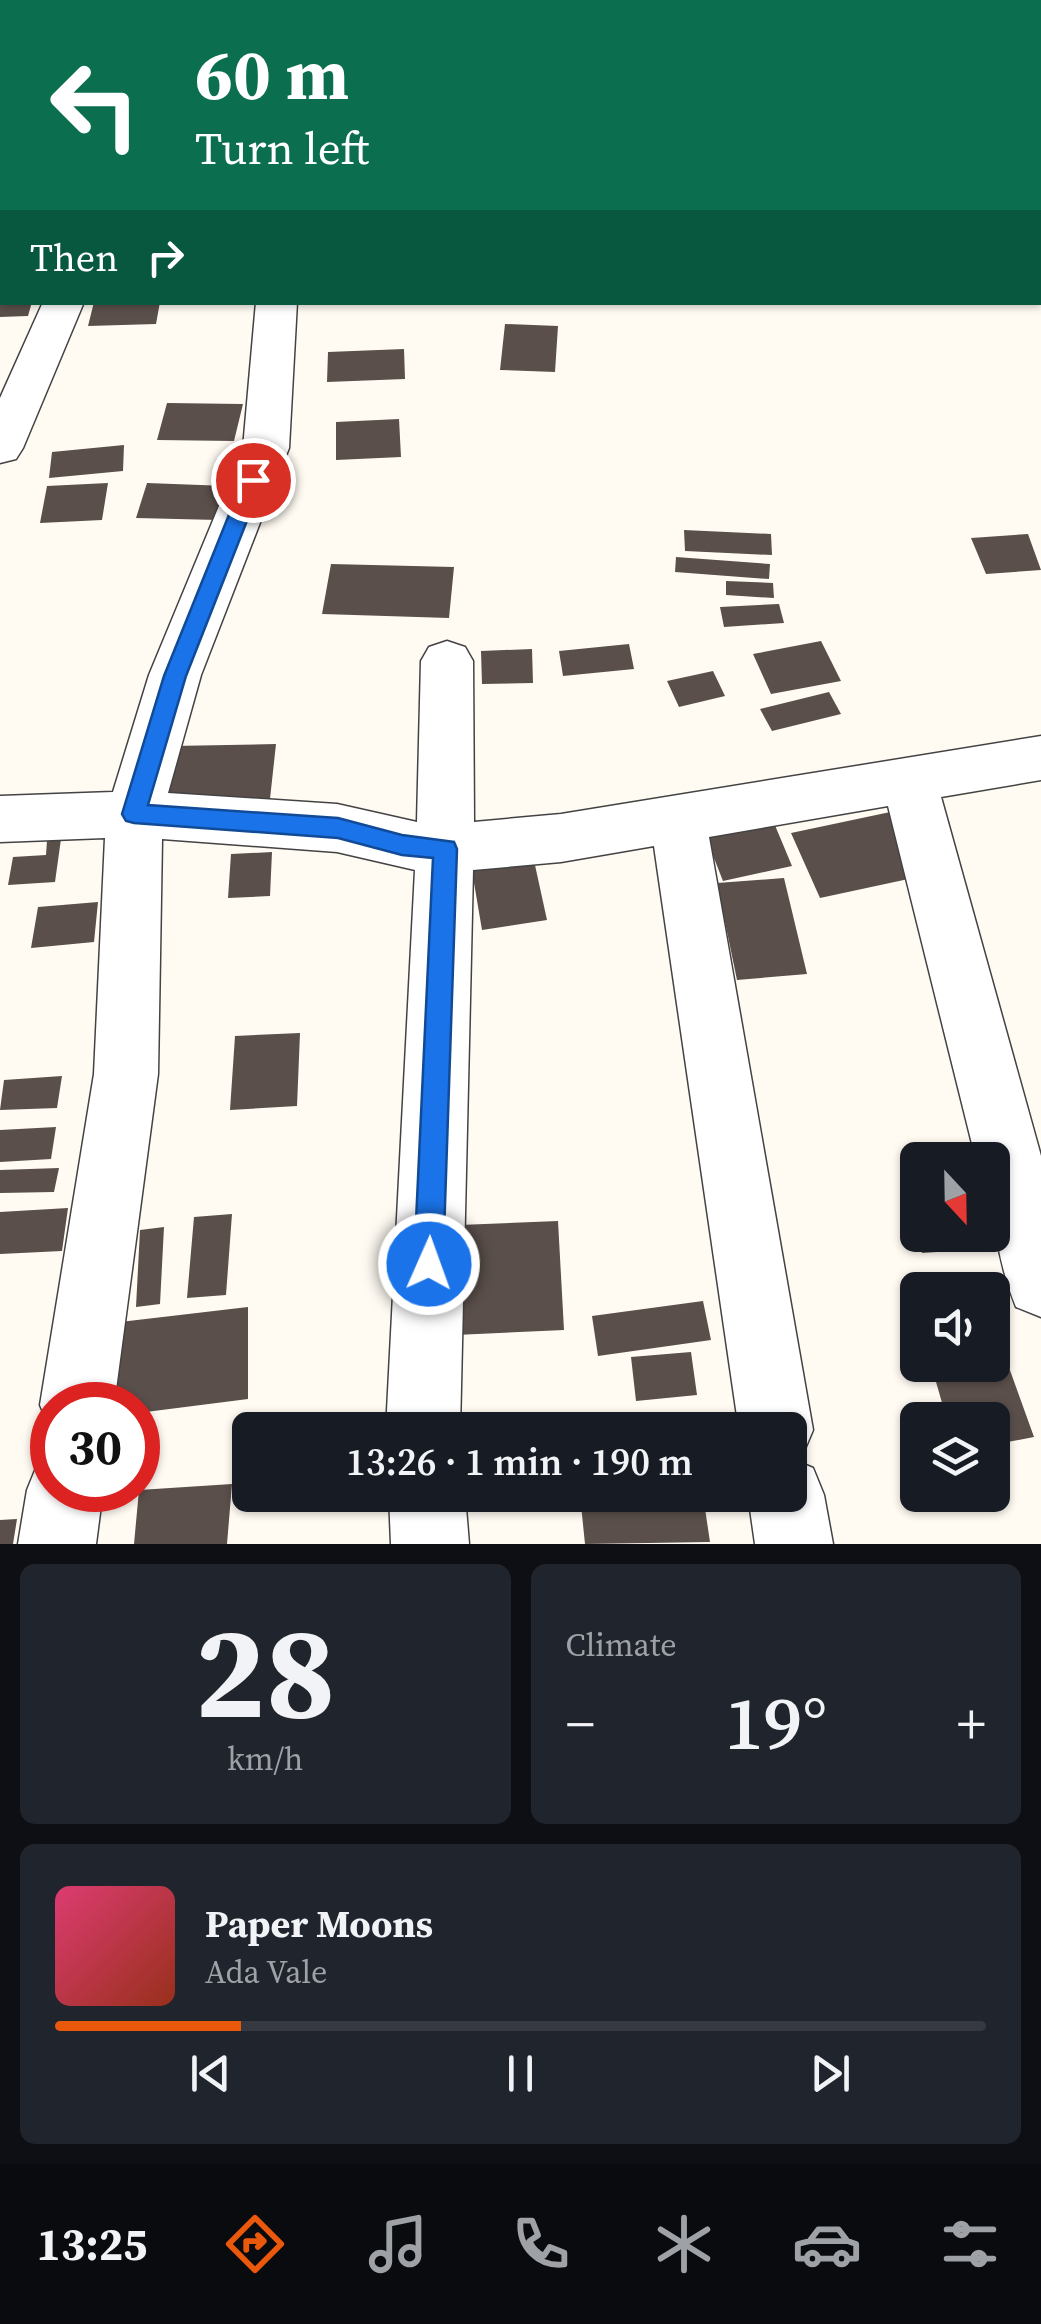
<!DOCTYPE html>
<meta charset="utf-8">
<style>
:root{--surface:#171b24;--page:#20242c;--text:#f1f3f6;--muted:#9ea1a6;--line:#363941;--accent:#ea580c}
body{margin:0;font-family:"Source Serif 4",serif;background:var(--page);color:var(--text);height:100vh;display:flex;flex-direction:column;font-size:38px;white-space:nowrap}
*{box-sizing:border-box;margin:0}
p{font-size:32px;color:var(--muted)}
.icon{flex:none;width:55px;height:55px;fill:none;stroke:currentColor;stroke-width:2;stroke-linecap:round;stroke-linejoin:round}
.map{position:relative;height:1544px;overflow:hidden}
.panel{display:flex;flex-direction:column;gap:20px;padding:20px;background:#0d0f14;flex:1}
.panel>*{flex:none}
.banner{position:absolute;left:0px;top:0px;width:1042px;height:305px;box-shadow:0 2px 8px #0004;background:#0b6e4f;color:#fff;overflow:hidden}
.needle{width:65px;rotate:158deg}
.controls{position:absolute;left:900px;top:1142px;display:grid;gap:20px}
.controls a{display:grid;place-items:center;width:110px;height:110px;border-radius:15px;background:var(--surface);box-shadow:0 2px 8px #0004;font-size:50px}
.speed{position:absolute;left:30px;top:1382px;display:flex;gap:20px;font-size:50px;font-weight:700;text-align:center}
.speed>*{display:grid;place-content:center;width:130px;height:130px;border-radius:50%;background:var(--surface);box-shadow:0 2px 8px #0004;line-height:1}
.speed .limit{border:15px solid #d22;background:#fff;color:#111}
.pin{position:absolute;display:grid;place-items:center;width:85px;height:85px;color:#fff;margin:-42px;border:5px solid #fff;border-radius:50%;box-shadow:0 2px 10px #0007}
.me{position:absolute;width:110px;margin:-55px;rotate:2deg;stroke-linejoin:round;filter:drop-shadow(0 0 8px #0008)}
.turn{display:flex;align-items:center;gap:35px;height:210px;padding:0 30px;font-size:45px}
.turn .icon{width:130px;height:130px;stroke-width:2.5}
.turn b{display:block;font-size:70px;line-height:85px}
.then{display:flex;align-items:center;height:95px;padding:0 30px;background:#0003;gap:20px;font-size:38px}
.big{font-size:75px;font-weight:600;line-height:1.1}
.panel .widget{flex:1;display:flex;flex-direction:column;justify-content:center;gap:15px;min-width:0;padding:0 35px;border-radius:15px;background:var(--page)}
.panel .dial{align-items:center;gap:0}
.dial b{font-size:130px;line-height:1}
.song{display:flex;align-items:center;gap:30px}
.cover{width:120px;height:120px;border-radius:15px;background:linear-gradient(135deg,hsl(340 70% 55%),hsl(10 70% 35%))}
.played{height:10px;border-radius:5px;background:linear-gradient(90deg,var(--accent) 20%,var(--line) 20%)}
.keys{display:flex;justify-content:space-around;direction:ltr}
.heat{display:flex;justify-content:space-between;align-items:center;font-size:55px;direction:ltr}
.panel .tiles{flex:1;display:grid;gap:20px;grid-template-columns:1fr 1fr}
.widget:last-child{grid-column:span 2}
.trip{position:absolute;left:232px;top:1412px;width:575px;height:100px;border-radius:15px;background:var(--surface);box-shadow:0 2px 8px #0004;font-weight:600;line-height:100px;text-align:center}
.tabs{display:flex;height:160px;justify-content:space-around;align-items:center;background:#090b0e;color:var(--muted)}
.tabs .icon{width:70px;height:70px}
.tabs .on{color:var(--accent)}
.tabs b{font-size:45px;color:var(--text)}
.map>svg:first-child{display:block}
</style>
<div class="map">
<svg width="1041" height="1544" viewBox="0 0 1041 1544">
<rect width="100%" height="100%" fill="#fffbf3"/>
<path fill="#5a4f4b" d="M0,302H32L28,316L0,317Z
M94,302H160L156,324L88,326Z
M505,324L558,326L555,372L500,370Z
M404,349L405,379L327,382L328,352Z
M167,403L243,404L234,441L157,440Z
M399,419L401,457L336,460V422Z
M124,445L123,471L49,478L52,452Z
M108,483L102,520L40,523L47,486Z
M147,483L227,486L218,520L136,518Z
M684,530L771,534L772,555L685,551Z
M1028,534L1041,570L986,574L971,538Z
M676,557L770,564L769,579L675,572Z
M331,564L454,567L449,618L322,614Z
M726,581L773,583L774,598L726,595Z
M779,604L784,623L724,627L720,607Z
M821,641L841,681L771,694L753,654Z
M629,644L634,669L563,676L559,651Z
M532,649L533,683L482,684L481,651Z
M713,671L725,696L679,707L667,681Z
M829,692L841,714L772,731L760,709Z
M276,744L270,799L162,801L171,746Z
M769,811L792,866L723,881L701,825Z
M895,811L927,875L820,898L791,833Z
M61,839L55,882L8,885L13,857L46,855L47,840Z
M272,852L270,896L228,898L231,854Z
M533,856L547,920L482,930L471,865Z
M784,878L807,974L737,980L717,883Z
M98,902L94,942L31,948L38,907Z
M300,1033L297,1106L230,1110L235,1036Z
M62,1076L57,1108L0,1110L4,1080Z
M56,1127L51,1159L0,1162V1130Z
M59,1168L54,1192L0,1193V1170Z
M918,1189V1228H916L907,1190Z
M68,1208L62,1251L0,1254V1212Z
M232,1214L226,1295L187,1298L194,1217Z
M558,1221L564,1330L434,1336V1226Z
M164,1227L160,1304L136,1307L140,1230Z
M918,1235H963L967,1250L922,1253Z
M703,1301L711,1340L598,1356L592,1316Z
M248,1307V1399L138,1413V1405H115L120,1322Z
M691,1352L697,1395L636,1401L631,1357Z
M1007,1362L1034,1437L992,1445V1420H947L934,1375Z
M232,1484L227,1544H134L139,1490Z
M580,1495H703L710,1542L585,1544Z
M17,1519L13,1544H0V1520Z"/>
<g fill="none" stroke-linecap="round" stroke-linejoin="round">
<g stroke="#434343" stroke-width="3">
<path id="minor" d="M1040,43H1041V63H1040Z
M2,91V116L0,117V92Z
M1040,177H1041V200H1040Z
M1040,226H1041V250H1040Z
M43,302H84L23,448L16,459L0,463V398Z
M256,302H297L289,448L201,675L168,793L337,804L417,822L421,661L429,647L447,641L465,647L473,661L474,822L561,814L1041,736V780L941,797L1041,1156V1317L1016,1307C996,1258 992,1213 992,1160H976L888,806L709,837L813,1430L802,1456L794,1460L813,1468L824,1495L833,1544H755L748,1495H790V1430H739L654,846L561,862L473,870L460,1430H386L415,870L337,852L162,839L158,1074L114,1405H52L51,1431L40,1405L94,1074L105,838L0,842V796L113,792L149,675L243,448Z
M52,1457V1490H103L96,1544H18L27,1490L38,1463Z
M389,1495H465L469,1544H391Z"/>
</g>
<use href="#minor" fill="#fff" fill-rule="evenodd"/>
</g>
<path fill="#1a73e8" stroke="#114b97" stroke-width="2.5" d="M253,473L263,480L186,676L148,805L338,818L402,835L454,842L457,849L443,1264L439,1274L429,1278L419,1274L414,1264L433,858L402,855L338,838L134,823L126,821L122,814L164,676L243,480Z"/>
</svg>
<div class="controls">
<a><svg class="needle" viewBox="-14 -14 28 28"><path d="M0-13l5 13h-10z" fill="#e53935"/><path d="M0 13l5-13h-10z" fill="#9ea1a6"/></svg></a>
<a><svg class="icon" aria-label="sound" viewBox="0 0 24 24"><path d="M4 9h4l5-4v14l-5-4H4zM17 9q2 3 0 6"/></svg></a>
<a><svg class="icon" aria-label="layers" viewBox="0 0 24 24"><path d="M12 4l9 5-9 5-9-5zM3 14l9 5 9-5"/></svg></a>
</div>
<div class="speed"><div class="limit">30</div></div>
<div class="pin" style="left:253px;top:480px;background:#d93025"><svg class="icon" aria-label="arrive" viewBox="0 0 24 24"><path d="M6 21V4h12l-3 4 3 4H6"/></svg></div>
<svg class="me" style="left:429px;top:1264px" viewBox="-20 -20 40 40"><circle r="17" fill="#1a73e8" stroke="#fff" stroke-width="3"/><path d="M0-11L8 9 0 5-8 9z" fill="#fff"/></svg>
<div class="trip">13:26 · 1 min · 190 m</div>
<div class="banner">
<div class="turn"><svg class="icon" aria-label="left" viewBox="0 0 24 24"><path d="M17 20v-9H6M10 6l-5 5 5 5"/></svg><div><b>60 m</b>Turn left</div></div>
<div class="then">Then<svg class="icon" aria-label="right" viewBox="0 0 24 24"><path d="M7 20v-9h11M14 6l5 5-5 5"/></svg></div>
</div>
</div>
<section class="panel">
<div class="tiles">
<div class="widget dial"><b>28</b><p>km/h</p></div>
<div class="widget"><p>Climate</p>
<div class="heat"><a>−</a><b class="big">19°</b><a>+</a></div>
</div>
<div class="widget">
<div class="song"><i class="cover"></i><div><b>Paper Moons</b><p>Ada Vale</p></div></div>
<div class="played"></div>
<div class="keys"><svg class="icon" aria-label="previous" viewBox="0 0 24 24"><path d="M18 5L8 12l10 7zM5 5v14"/></svg><svg class="icon" aria-label="pause" viewBox="0 0 24 24"><path d="M8 5v14M16 5v14"/></svg><svg class="icon" aria-label="next" viewBox="0 0 24 24"><path d="M6 5l10 7-10 7zM19 5v14"/></svg></div>
</div>
</div>
</section>
<nav class="tabs">
<b>13:25</b>
<svg class="icon on" aria-label="directions" viewBox="0 0 24 24"><path d="M12 3l9 9-9 9-9-9zM9 14v-3h6M13 9l2 2-2 2"/></svg>
<svg class="icon" aria-label="music" viewBox="0 0 24 24"><path d="M9 18V5l10-2v13"/><circle cx="6" cy="18" r="3"/><circle cx="16" cy="16" r="3"/></svg>
<svg class="icon" aria-label="phone" viewBox="0 0 24 24"><path d="M5 4h4l2 5-3 2q2 4 5 5l2-3 5 2v4C11 20 4 13 5 4z"/></svg>
<svg class="icon" aria-label="climate" viewBox="0 0 24 24"><path d="M12 3v18M4 7l16 10M4 17L20 7"/></svg>
<svg class="icon" aria-label="car" viewBox="0 0 24 24"><path d="M5 17H2v-5l4-1 3-4h7l3 4 3 1v5h-3M9 17h6M6 11h13"/><circle cx="7" cy="17" r="2"/><circle cx="17" cy="17" r="2"/></svg>
<svg class="icon" aria-label="filters" viewBox="0 0 24 24"><path d="M4 7h16M4 17h16"/><circle cx="9" cy="7" r="2"/><circle cx="15" cy="17" r="2"/></svg>
</nav>
